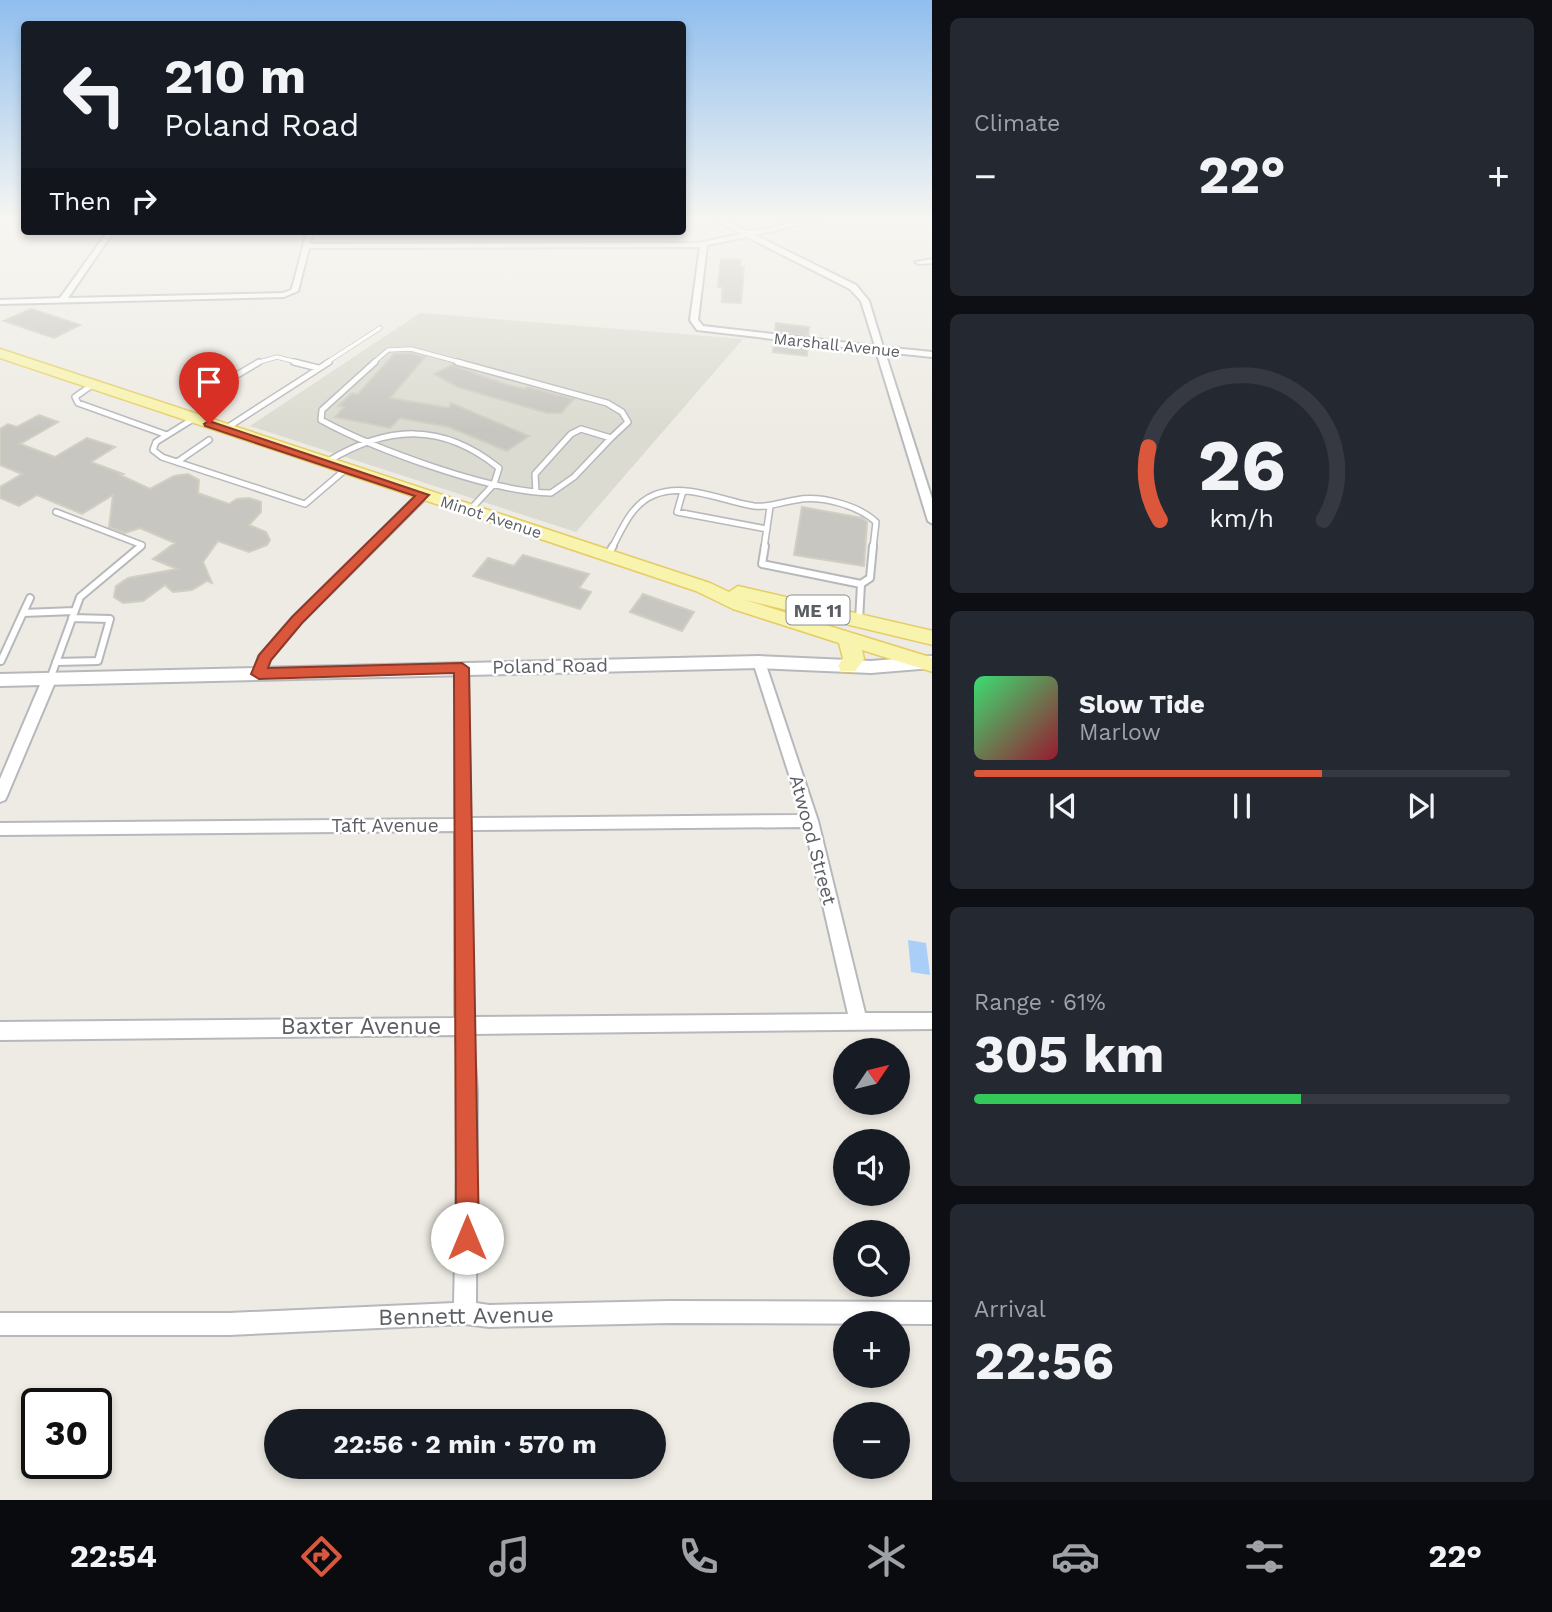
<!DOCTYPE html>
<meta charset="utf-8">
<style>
:root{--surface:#171b24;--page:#242831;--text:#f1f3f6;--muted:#9ea1a6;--line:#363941;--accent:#da573c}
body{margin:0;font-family:"Work Sans",sans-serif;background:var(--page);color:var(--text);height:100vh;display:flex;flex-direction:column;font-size:26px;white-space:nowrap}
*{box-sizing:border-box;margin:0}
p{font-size:23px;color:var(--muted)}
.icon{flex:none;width:38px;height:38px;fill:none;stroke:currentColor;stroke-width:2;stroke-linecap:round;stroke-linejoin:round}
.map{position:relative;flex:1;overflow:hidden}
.sheet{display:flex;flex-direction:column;gap:18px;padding:18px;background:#0d0f14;width:620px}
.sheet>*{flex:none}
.top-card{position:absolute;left:21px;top:21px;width:665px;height:214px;border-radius:7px;box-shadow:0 4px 10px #0003;background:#171b24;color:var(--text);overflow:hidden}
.needle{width:46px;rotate:55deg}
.controls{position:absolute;left:833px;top:1038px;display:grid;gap:14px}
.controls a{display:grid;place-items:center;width:77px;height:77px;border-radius:50%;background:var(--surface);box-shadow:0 4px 10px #0003;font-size:35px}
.speed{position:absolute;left:21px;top:1388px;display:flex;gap:14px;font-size:35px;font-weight:700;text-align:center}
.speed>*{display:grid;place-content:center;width:91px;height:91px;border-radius:50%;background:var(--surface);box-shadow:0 4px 10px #0003;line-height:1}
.speed .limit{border:4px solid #111;border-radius:10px;background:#fff;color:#111}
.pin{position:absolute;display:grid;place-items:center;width:60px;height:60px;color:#fff;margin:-72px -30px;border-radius:50% 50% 50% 0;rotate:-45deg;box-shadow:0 0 7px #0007}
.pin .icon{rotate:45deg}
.me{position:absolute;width:77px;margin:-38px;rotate:0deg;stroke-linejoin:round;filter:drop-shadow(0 0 5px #0008)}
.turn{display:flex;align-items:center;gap:24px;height:147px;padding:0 28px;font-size:32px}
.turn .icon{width:91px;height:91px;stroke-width:2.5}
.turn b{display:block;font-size:49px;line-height:60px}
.then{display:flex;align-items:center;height:66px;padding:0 28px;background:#0003;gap:14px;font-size:26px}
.big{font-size:52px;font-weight:700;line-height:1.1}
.sheet .tile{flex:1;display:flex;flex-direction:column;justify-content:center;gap:10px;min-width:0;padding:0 24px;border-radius:10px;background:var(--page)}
.sheet .dial{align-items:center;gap:0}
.dial svg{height:182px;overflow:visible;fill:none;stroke:var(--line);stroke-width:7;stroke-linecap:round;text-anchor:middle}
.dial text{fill:var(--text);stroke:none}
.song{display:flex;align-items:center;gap:21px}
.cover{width:84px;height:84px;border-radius:10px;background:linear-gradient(135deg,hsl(140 70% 55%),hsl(350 70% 35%))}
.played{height:7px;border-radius:4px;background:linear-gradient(90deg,var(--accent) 65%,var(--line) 65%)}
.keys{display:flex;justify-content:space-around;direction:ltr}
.heat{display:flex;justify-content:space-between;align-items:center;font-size:38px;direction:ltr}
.charge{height:10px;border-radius:5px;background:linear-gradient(90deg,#34c759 61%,var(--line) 0)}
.trip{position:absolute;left:264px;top:1409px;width:402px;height:70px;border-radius:35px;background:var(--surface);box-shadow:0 4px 10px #0003;font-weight:700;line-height:70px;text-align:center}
.dock{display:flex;height:112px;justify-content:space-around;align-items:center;background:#090b0e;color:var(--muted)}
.dock .icon{width:49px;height:49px}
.dock .active{color:var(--accent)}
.dock b{font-size:32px;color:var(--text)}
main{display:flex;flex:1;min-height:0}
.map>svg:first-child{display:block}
</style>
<main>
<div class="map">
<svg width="933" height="1500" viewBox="0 0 933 1500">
<rect width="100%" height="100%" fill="#edebe3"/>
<path fill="#dcdbd1" d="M420,313L743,339L576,532L250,426Z"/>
<path fill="#a9cef7" d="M908,940L926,943L930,975L911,972Z"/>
<path fill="#c8c6c0" stroke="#d1cec2" stroke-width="2" d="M721,259L741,260L740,267H744L741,303L722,302V287H718Z
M31,309L80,325L54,338L4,321Z
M776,323L809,327L808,336L775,332Z
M774,342L808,346L807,356L773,352Z
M411,353L425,357L390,398L449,408L451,403L529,436L507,451L449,427L400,418L390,428L335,417L344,407L338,406L352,393L358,394L394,354Z
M452,365L504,384L525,389L527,387L574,399L561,413H547L458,387L434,374Z
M39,415L58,422L20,444L55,457L87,438L115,447L91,462L123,474L120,475L150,489L174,476L188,474L199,480L198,493L229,504L237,499L249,498L261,502V512L249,525L266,532L270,540L267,545L249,552L218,541L203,562L212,583L207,581L192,590L173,592L165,585L143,601L123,603L114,597L116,586L128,578L177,569L153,559L175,543L140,528L125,533L109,527L113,495L82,514L37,495L19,506L0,498V487L22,474L0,465V429L8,424L17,427Z
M802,507L862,518L867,522L864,566L794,555Z
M523,555L589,574L579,588L591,592L580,609L473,576L488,558L514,566Z
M643,594L694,612L682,631L630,612Z"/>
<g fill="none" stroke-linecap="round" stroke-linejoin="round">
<g stroke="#b6b8bc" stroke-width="5">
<path id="service-far2" d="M256,363L277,357L300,363
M326,363L380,328
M373,363L388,350L411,349L463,363"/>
</g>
<g stroke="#b6b8bc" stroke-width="8">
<path id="service-far1" d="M294,362L318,368
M375,362L322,410L321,420C374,449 491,492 551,493L574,477L611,438
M457,362L607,403L622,412L628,422L611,438
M92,385L75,397L78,403L167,435
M198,398L259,362
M193,419L156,442L153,450L162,457L305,504L346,469
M225,429L329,362
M177,462L209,440
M327,462C387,425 442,422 499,468L494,484L470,510
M683,491L677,512L767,529
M536,492L535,474L571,434L581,429L611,438
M56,512L142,545L139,548
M612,548C623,527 632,504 654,495C686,482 722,501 754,506C770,508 780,502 796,500C820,495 858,505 876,522L873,548
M764,548L770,507"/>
</g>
<g stroke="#b6b8bc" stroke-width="10">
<path id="service" d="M765,546L762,564L861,584L859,621
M607,556L613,546
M861,584L870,578L873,546
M23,613L30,598
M1,661L23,613L74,611
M56,662L98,661L110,619L72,618
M50,679L80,597L141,546"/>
</g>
<g stroke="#b6b8bc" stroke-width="4">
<path id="minor" d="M716,220C729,220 740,232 752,231C775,229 795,220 818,220L755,235L856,285L869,301L883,347L933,352V357L885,352L933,502V524L928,521L876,351L697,330L690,320L700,247L309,248L298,291L284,297L0,304V300L60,298L108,231H114L68,298L283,293L291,290L293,285L307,231H313L310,244L698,243L741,234ZM747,237L850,289L861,301L875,346L703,326L698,320L707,245Z
M933,259V263L919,264L915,262Z
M423,492L427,493V497L301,623L270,660L264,677H254L253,674L259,656L293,617L419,493Z
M759,658L765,662L818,821L865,1013H933V1029L473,1034L477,1092L476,1303L489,1305L669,1301L933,1302V1324L669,1323L489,1327L465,1324L229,1335H0V1313H229L454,1303L459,1092L456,1035L0,1040V1022L455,1018V831L0,835V823L455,819L456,668L462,664L468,668L470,818L802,815L753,662ZM805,827L848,1014L473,1017L470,830Z
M49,675L56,680L7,796L5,800L0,802V779L42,680Z"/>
</g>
<g stroke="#b6b8bc" stroke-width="4">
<path id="tertiary" d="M759,656L871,661L933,656V668L871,673L759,668L0,686V674Z"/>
</g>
<g stroke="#e5cd64" stroke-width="3">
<path id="primary" d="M0,349L710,583L729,592L738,586L933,631V645L745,600L933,658V672L862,650L864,659L855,671H841L838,666L843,658L839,643L733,609L696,591L0,358Z"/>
</g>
<use href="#service-far2" stroke="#fff" stroke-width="3.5"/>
<use href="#service-far1" stroke="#fff" stroke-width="5"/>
<use href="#service" stroke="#fff" stroke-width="6"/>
<use href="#minor" fill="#fff" fill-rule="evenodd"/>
<use href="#tertiary" fill="#fff" fill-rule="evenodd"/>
<use href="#primary" fill="#f8f3ad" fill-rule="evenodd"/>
</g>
<linearGradient id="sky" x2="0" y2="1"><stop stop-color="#8fbeee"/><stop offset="0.51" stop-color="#f7f6f2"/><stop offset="1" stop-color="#f7f6f2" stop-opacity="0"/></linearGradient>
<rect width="933" height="430" fill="url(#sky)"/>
<path fill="#da573c" stroke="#8e3927" stroke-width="2" d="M209,421L429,495L302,623L271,660L268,668L462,663L469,668L479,1238L476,1247L467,1250L459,1247L456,1238L454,673L259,679L251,674L259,655L292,617L415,496L205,426L204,424Z"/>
<g text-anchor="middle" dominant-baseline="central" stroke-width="5" stroke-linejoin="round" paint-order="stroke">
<g font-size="16" fill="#5b5e63" stroke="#fff">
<text transform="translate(837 345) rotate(6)">Marshall Avenue</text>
<text transform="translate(491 517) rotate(18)">Minot Avenue</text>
</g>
<rect fill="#fff" stroke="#8c8e92" stroke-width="2" x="786.5" y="595.5" width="63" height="29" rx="5"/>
<g font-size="18" font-weight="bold" fill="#5b5e63">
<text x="818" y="610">ME 11</text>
</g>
<g font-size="19" fill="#5b5e63" stroke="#fff">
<text transform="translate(550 666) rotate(-1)">Poland Road</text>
<text x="385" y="825">Taft Avenue</text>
<text transform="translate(813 840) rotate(75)">Atwood Street</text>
</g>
<g font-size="23" fill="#5b5e63" stroke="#fff">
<text x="361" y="1026">Baxter Avenue</text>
<text transform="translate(466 1316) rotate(-1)">Bennett Avenue</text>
</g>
</g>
</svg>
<div class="controls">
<a><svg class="needle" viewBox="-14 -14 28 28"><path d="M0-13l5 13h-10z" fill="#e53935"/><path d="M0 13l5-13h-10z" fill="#9ea1a6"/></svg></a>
<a><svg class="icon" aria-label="sound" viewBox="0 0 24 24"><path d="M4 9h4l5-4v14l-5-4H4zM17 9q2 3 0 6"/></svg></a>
<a><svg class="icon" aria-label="search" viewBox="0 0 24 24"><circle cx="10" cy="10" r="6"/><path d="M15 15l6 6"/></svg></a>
<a>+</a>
<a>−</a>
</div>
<div class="speed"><div class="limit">30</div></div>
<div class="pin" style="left:209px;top:424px;background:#d93025"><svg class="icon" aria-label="arrive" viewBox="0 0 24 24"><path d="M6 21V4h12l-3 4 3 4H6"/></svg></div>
<svg class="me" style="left:467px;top:1238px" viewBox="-20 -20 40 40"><circle r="19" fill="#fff"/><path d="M0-13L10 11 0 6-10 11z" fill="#da573c"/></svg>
<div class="trip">22:56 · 2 min · 570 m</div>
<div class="top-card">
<div class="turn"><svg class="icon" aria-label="left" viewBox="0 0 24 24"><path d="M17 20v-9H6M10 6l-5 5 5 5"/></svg><div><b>210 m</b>Poland Road</div></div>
<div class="then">Then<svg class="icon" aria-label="right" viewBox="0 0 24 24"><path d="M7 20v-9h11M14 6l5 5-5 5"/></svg></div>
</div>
</div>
<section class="sheet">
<div class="tile"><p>Climate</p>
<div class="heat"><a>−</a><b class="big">22°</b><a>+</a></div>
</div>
<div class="tile dial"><svg viewBox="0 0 100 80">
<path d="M14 69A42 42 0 1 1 86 69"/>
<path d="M14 69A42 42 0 0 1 9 37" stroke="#da573c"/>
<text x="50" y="56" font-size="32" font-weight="700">26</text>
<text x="50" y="72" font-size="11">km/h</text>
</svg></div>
<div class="tile">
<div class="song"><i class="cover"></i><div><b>Slow Tide</b><p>Marlow</p></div></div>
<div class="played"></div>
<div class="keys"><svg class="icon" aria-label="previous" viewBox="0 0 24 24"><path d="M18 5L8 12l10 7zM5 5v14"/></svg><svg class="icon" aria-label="pause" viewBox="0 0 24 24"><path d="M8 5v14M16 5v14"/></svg><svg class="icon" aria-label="next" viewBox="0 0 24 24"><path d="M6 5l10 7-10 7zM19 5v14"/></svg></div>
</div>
<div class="tile"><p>Range · 61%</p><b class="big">305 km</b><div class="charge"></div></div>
<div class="tile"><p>Arrival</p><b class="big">22:56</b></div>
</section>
</main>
<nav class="dock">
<b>22:54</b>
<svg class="icon active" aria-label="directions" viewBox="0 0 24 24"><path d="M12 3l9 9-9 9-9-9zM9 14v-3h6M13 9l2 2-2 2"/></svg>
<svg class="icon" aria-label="music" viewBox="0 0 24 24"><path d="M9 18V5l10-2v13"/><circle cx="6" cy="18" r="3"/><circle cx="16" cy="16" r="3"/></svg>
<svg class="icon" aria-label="phone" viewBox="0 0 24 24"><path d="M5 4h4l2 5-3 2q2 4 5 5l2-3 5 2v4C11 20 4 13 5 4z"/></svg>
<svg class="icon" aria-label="climate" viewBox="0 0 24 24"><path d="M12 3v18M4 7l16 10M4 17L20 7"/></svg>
<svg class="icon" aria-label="car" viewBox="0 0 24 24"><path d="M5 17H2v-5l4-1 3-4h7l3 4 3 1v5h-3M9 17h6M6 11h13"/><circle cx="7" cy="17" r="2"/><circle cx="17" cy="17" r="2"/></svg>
<svg class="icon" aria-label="filters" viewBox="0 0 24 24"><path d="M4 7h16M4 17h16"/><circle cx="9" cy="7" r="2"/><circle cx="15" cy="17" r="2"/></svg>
<b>22°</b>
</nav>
